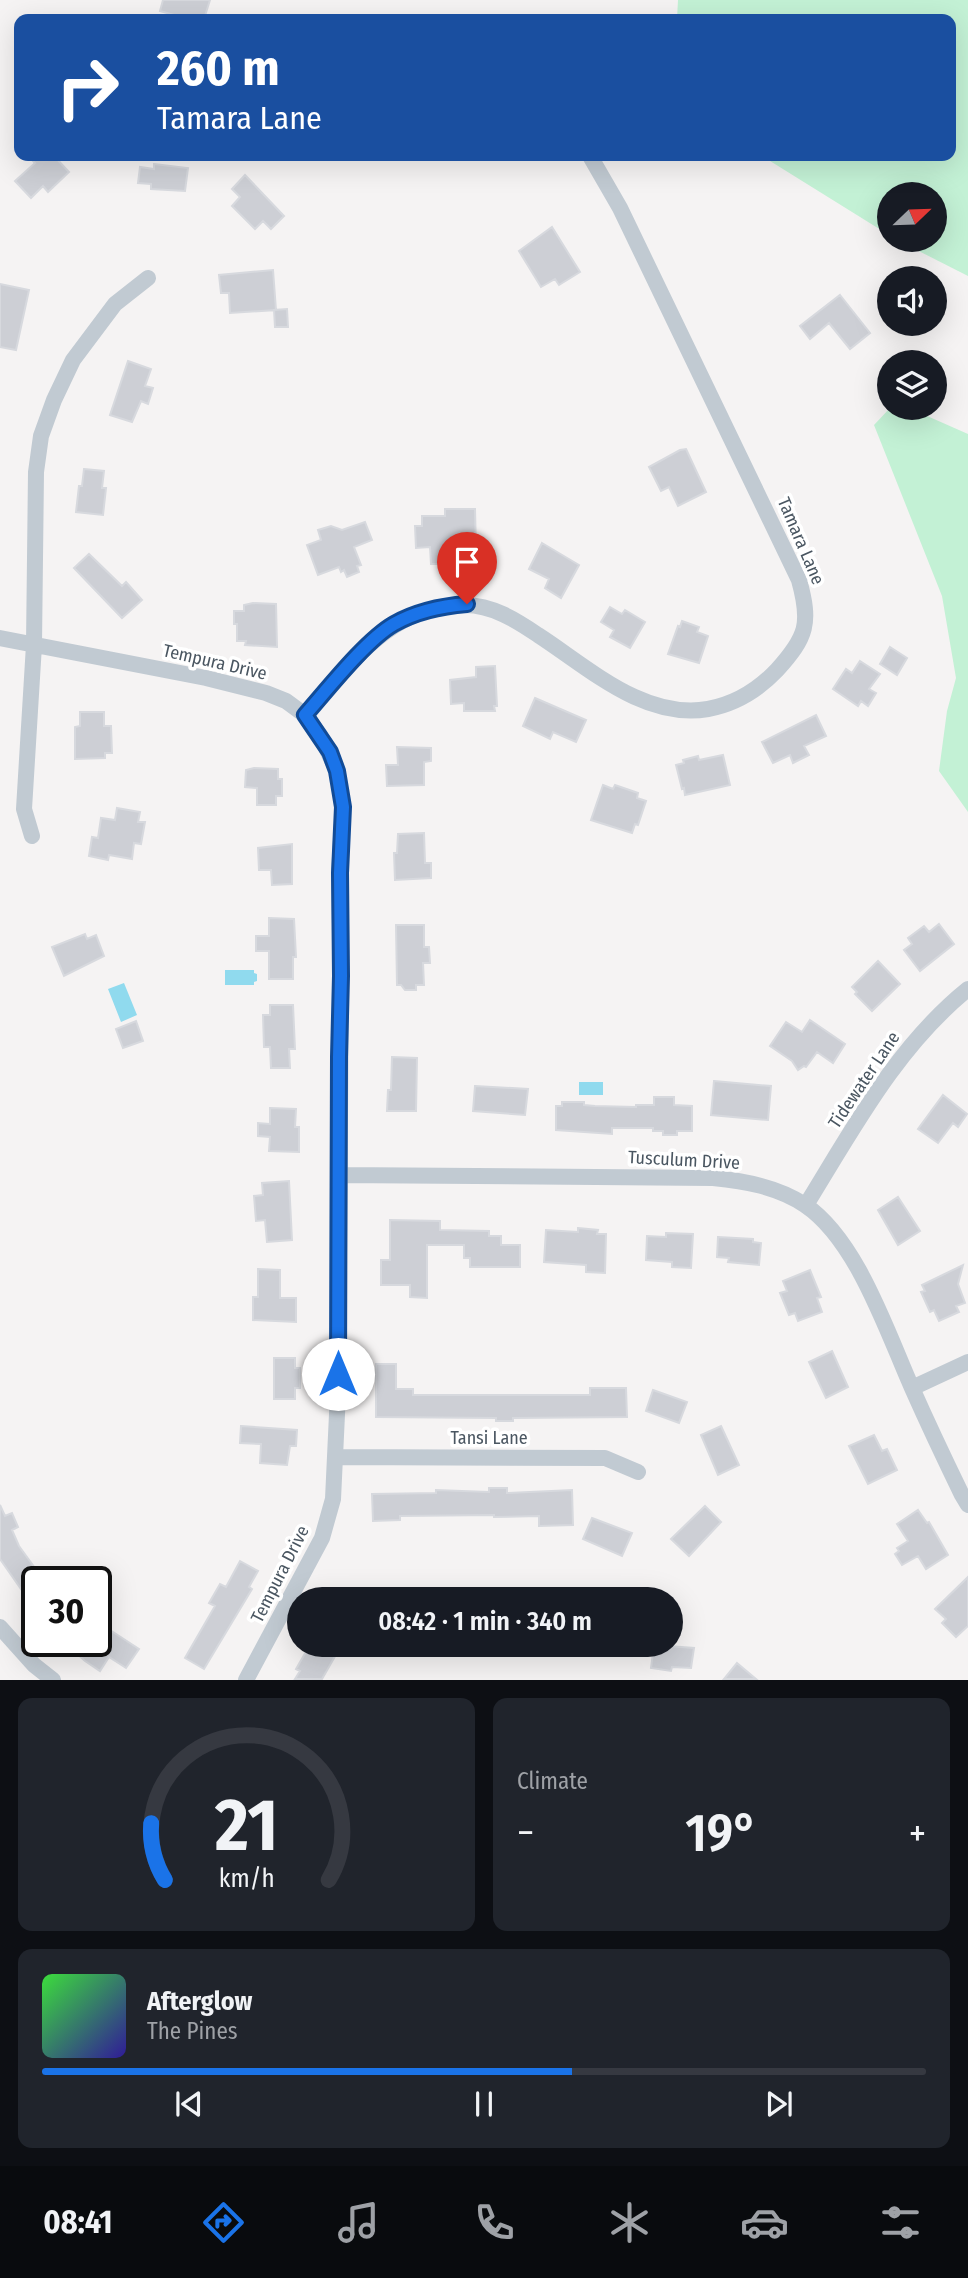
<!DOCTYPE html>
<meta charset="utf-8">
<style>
:root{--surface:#171b24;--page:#20242c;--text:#f1f3f6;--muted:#9ea1a6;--line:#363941;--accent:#1a73e8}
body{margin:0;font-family:"Fira Sans Condensed",sans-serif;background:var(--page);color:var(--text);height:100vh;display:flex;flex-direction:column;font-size:26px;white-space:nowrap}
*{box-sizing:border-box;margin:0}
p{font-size:23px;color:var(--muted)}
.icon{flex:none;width:38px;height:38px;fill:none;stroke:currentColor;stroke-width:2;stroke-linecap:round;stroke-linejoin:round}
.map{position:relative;height:1680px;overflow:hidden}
.details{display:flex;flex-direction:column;gap:18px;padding:18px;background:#0d0f14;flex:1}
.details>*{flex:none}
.guide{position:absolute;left:14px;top:14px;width:942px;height:147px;border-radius:14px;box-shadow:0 7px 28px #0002;background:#1a4fa0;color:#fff;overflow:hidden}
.needle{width:46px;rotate:67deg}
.controls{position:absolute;left:877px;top:182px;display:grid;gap:14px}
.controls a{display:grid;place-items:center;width:70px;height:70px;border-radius:50%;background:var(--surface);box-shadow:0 7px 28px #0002;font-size:35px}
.speed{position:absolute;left:21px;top:1566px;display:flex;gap:14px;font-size:35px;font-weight:700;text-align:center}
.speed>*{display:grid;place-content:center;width:91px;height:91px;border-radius:50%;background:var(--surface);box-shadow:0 7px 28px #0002;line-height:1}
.speed .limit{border:4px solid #111;border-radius:10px;background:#fff;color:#111}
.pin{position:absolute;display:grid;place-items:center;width:60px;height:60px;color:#fff;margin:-72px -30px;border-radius:50% 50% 50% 0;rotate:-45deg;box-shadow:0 0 7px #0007}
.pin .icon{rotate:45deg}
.me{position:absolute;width:77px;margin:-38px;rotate:0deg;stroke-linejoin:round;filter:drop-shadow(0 0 5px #0008)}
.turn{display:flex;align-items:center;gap:24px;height:147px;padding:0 28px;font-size:32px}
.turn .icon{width:91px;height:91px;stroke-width:2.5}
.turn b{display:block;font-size:49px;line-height:60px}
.big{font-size:52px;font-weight:600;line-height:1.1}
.details .tile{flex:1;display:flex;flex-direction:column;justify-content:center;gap:10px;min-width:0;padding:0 24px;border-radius:14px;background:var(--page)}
.details .dial{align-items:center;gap:0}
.dial svg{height:182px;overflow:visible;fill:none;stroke:var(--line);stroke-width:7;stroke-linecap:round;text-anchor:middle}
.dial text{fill:var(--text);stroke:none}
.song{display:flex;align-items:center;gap:21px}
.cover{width:84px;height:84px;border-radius:10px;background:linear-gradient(135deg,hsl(120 70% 55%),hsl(250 70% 35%))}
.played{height:7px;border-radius:4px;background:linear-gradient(90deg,var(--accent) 60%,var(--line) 60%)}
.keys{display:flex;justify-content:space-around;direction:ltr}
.heat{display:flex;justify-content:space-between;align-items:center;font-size:38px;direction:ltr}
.details .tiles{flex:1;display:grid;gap:18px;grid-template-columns:1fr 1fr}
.tile:last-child{grid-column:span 2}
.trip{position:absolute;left:287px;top:1587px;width:396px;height:70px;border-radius:35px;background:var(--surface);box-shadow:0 7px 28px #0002;font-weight:600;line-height:70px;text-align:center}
.tabs{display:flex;height:112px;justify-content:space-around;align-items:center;background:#090b0e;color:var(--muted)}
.tabs .icon{width:49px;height:49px}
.tabs .on{color:var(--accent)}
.tabs b{font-size:32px;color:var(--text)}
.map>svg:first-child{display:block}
</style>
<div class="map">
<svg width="968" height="1680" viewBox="0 0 968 1680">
<rect width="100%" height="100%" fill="#f5f3f3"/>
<path fill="#c3f1d5" d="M678,0H968V276L897,240H934V194H889V235L762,156H950V19H677Z
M890,408H909L968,434V812L939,771L947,711L956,678L942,596L874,425Z"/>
<path fill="#90daee" d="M225,970H254V973L257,974V981L254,982V985H225Z
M124,983L137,1015L121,1022L108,989Z
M579,1082H603V1095H579Z"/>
<path fill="#cdcfd5" stroke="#d7d9de" stroke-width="2" d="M163,0H210L204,19H188L160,11Z
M28,156H54L69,172L48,192L43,186L31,198L15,181L35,163Z
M154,164L188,168L185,191L151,189V184L138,183L140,167L154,169Z
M245,175L284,216L271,229L263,221L255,229L232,206L240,197L232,189Z
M552,227L580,272L559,285L555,279L541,287L519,251Z
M273,270L276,310L230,313L229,293H221L219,275Z
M0,284L29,290L16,350L0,347Z
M840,295L870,333L850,349L829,323L810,339L800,326Z
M287,309L288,327H275L274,310Z
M128,361L151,369L145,386L153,388L148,404L141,401L132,422L110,415Z
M686,449L706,492L678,506L669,487L661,491L649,467L680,450Z
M84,469L104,471L102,488H106L103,515L76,512L79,486H82Z
M445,509H475L476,549H449V564H431L430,547L416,548L415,526H422V516H445Z
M365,522L372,540L354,547L361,565L357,566L359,572L347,577L344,570L341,572L339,567L318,575L307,545L321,540L318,530L331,526L342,530Z
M542,543L579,565L561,598L545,588L549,579L529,569Z
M89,554L122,586L126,582L142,600L122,618L74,568Z
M253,603L276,604L277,647L245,645L246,641H237V624H234V611H244V605Z
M610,607L622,614L625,610L645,622L630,648L610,637L614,630L601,622Z
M682,621L699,627L697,632L708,636L699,663L668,654L678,626L680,627Z
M890,647L907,658L897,675L880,664Z
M860,661L880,674L869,689L876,693L868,706L861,701L858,706L833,689L846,669L852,673Z
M495,666L497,706H494L495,711H464V703L451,704L450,680L476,677V667Z
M535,698L586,720L576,742L553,732L550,739L523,726Z
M80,712H104V726H111L112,753H105V758L75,759V727L80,726Z
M816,715L826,736L804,746L809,755L793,763L790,755L773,763L762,742Z
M397,747L431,748V761L424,762V785L387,786L386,765H398Z
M723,755L730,785L685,795L684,788L682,789L676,765L684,763L683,760L698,756L699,760Z
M254,768L278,769V779H282V796H276V805H257V788L245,787L246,770Z
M603,785L613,789L615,785L638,793L637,798L646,801L638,825L635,824L632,833L591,820Z
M117,808L140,812L138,822H145L141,844L134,843L132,859L109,855L108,860L89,856L92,837L98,838L101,818L115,820Z
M424,833L425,863H431V878L395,880L394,853H397L398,834Z
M292,844V884L272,885L271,870H259L258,848Z
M269,918L294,919L296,957H293V979H269V951H256V936H269Z
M939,924L954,944L920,971L904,950L912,944L908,938L924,926L929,932Z
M396,925H424V947H429L430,963H423L424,985H416V990H405L401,985H397Z
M85,934L87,939L96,935L104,956L64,976L52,947Z
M878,961L900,984L872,1011L855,994L857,992L852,987Z
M270,1005H293L295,1049H289L290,1068H271L270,1047H264L263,1015H270Z
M810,1020L845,1044L833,1063L817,1052L806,1067L804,1066L798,1070L792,1061L770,1046L786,1022L802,1032Z
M136,1021L143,1041L123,1048L116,1029Z
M392,1057L417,1058L416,1111H387L388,1090H391Z
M714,1081L771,1086L768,1120L711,1115Z
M475,1086L528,1089L525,1115L473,1111Z
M943,1095L967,1114L958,1127L953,1123L938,1143L918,1129Z
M654,1097H674V1105L692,1106V1131H677V1135H663V1131H653V1128H612V1134L556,1130V1106H562V1102H584V1105L595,1106L636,1107V1105H654Z
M270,1108L296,1109L295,1127H299V1152L269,1151L270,1137L258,1136V1123L270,1124Z
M289,1181L292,1240L267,1242L265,1220L256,1221L254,1196L263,1195L262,1183Z
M898,1197L920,1231L898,1245L878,1210Z
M390,1220L440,1221V1230L489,1231V1236H501V1245H520V1267H470V1258H464V1245H427V1298L410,1297V1285H381V1260H390Z
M578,1228L598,1230L597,1234H606L605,1273L586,1272V1265L544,1262L546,1230L578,1232Z
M666,1233L693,1234L691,1268L672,1267V1262L646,1260L647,1236L666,1237Z
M718,1237L753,1239V1242L761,1243L759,1265L728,1262L729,1258L717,1257Z
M963,1265L958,1284L965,1303L956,1306L959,1312L939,1321L934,1310L930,1312L921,1292L925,1291L922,1285Z
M258,1269L280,1270V1298H296V1322L253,1320V1297H258Z
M810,1270L821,1297L817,1298L822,1312L798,1321L795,1313L789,1315L780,1293L787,1291L783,1281Z
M832,1351L848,1387L826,1398L809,1362Z
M274,1358H295V1368H300V1388H295V1399H274Z
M376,1364H396V1389H413V1395H590V1388H626L627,1417L513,1418V1421H496V1418L376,1417Z
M653,1390L687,1402L679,1423L646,1411Z
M241,1426L297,1430L296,1446H290L287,1465L260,1463L261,1444L240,1443Z
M721,1426L739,1465L718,1475L701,1435Z
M874,1435L882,1451L887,1449L897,1470L868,1484L849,1446Z
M489,1488H507V1493L572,1490L573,1525L539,1526V1516L494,1517V1515L400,1516V1520L373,1521L372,1494L436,1493V1490L489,1492Z
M0,1505L5,1516L12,1513L18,1527L12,1530L19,1546L45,1582H37V1612L0,1559Z
M705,1506L721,1522L689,1556L671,1539Z
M918,1510L927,1523L929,1522L948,1555L926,1569L918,1556L902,1565L895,1554L899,1551L897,1548L908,1541L897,1524Z
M592,1518L632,1533L622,1556L583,1539Z
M240,1561L258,1571L249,1587L252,1589L204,1669L185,1658L215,1606L209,1603L220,1584L226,1587Z
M968,1577V1626L956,1637L942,1623L946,1619L935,1609Z
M110,1630L139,1649L126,1668L109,1657L100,1671L85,1661L64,1642H102Z
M314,1645H322L337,1653L322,1679H295L300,1671L296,1669L307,1650L310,1652Z
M654,1645L694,1648L691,1668L672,1667L671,1671L651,1668Z
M737,1663L756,1679H724Z"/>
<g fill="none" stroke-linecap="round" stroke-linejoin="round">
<path stroke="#c1cad2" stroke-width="16" d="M0,638L206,678L266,693L286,701L305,715L320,735L337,771L343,807L339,873L341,976L338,1393L333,1499L322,1538L246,1680
M305,715C350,665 391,604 465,605C492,605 516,620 538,635C589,668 644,720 708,709C735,704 758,690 777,670C807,637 811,623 799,580L620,208L590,156
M32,836L24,809L34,645L36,472L41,436L54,400L73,360L115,304L148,278
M339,1175L713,1178C745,1181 778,1187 805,1205C857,1240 887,1332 912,1388C928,1424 945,1460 962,1495L968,1505
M806,1205C853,1129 897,1046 968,989
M912,1388L968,1362
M336,1457L605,1458L638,1472
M0,1627L34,1665L53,1680"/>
</g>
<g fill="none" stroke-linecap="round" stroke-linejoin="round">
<g stroke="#114b97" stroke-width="18">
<path id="route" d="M338,1374L339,1057L341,976L340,873L343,807L337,771L330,752L305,715C327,690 366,640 394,624C417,611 441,606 467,604"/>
</g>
<use href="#route" stroke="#1a73e8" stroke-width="12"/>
</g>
<g text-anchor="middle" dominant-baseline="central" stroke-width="7" stroke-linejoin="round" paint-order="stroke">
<g font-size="18" fill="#4a5661" stroke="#fff">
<text transform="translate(801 541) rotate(67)">Tamara Lane</text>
<text transform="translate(215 662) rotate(13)">Tempura Drive</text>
<text transform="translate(864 1080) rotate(-56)">Tidewater Lane</text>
<text transform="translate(684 1160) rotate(3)">Tusculum Drive</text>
<text x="489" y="1438">Tansi Lane</text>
<text transform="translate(280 1574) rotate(-63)">Tempura Drive</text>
</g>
</g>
</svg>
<div class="controls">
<a><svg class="needle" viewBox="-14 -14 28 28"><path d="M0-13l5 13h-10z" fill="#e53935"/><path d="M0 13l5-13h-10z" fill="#9ea1a6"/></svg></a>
<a><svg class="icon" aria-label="sound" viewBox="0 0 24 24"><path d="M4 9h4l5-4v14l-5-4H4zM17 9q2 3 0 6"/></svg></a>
<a><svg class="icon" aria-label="layers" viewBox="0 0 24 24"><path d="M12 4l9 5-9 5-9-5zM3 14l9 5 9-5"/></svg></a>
</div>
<div class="speed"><div class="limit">30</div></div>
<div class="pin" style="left:467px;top:604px;background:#d93025"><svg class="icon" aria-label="arrive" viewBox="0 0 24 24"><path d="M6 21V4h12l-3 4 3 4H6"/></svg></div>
<svg class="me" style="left:338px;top:1374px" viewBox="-20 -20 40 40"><circle r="19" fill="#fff"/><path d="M0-13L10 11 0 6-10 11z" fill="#1a73e8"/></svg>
<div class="trip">08:42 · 1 min · 340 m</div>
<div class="guide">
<div class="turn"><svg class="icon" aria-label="right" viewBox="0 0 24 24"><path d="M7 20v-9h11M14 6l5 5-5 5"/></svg><div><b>260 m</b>Tamara Lane</div></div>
</div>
</div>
<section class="details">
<div class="tiles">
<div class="tile dial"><svg viewBox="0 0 100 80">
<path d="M14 69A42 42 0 1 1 86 69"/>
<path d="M14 69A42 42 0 0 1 8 44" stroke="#1a73e8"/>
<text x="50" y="56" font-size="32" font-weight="700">21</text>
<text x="50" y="72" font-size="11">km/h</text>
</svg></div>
<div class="tile"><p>Climate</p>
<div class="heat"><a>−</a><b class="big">19°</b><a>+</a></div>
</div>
<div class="tile">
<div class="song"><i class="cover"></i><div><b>Afterglow</b><p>The Pines</p></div></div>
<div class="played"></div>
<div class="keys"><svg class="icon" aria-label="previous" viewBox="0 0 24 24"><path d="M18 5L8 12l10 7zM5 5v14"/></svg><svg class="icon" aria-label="pause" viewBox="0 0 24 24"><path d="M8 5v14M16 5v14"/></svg><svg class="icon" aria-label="next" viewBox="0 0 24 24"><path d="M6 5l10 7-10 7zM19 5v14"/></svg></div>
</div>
</div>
</section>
<nav class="tabs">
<b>08:41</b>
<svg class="icon on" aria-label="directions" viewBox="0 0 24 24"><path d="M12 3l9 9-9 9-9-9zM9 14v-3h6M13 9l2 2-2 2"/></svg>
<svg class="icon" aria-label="music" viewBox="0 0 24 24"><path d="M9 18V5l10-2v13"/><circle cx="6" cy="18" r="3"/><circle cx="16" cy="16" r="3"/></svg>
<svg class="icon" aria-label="phone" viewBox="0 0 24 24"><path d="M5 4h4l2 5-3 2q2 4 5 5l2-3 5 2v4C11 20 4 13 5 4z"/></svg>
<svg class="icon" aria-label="climate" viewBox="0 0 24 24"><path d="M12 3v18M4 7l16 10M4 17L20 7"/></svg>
<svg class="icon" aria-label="car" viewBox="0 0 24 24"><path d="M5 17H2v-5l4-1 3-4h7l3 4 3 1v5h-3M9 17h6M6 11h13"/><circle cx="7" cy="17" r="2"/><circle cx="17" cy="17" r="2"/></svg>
<svg class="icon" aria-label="filters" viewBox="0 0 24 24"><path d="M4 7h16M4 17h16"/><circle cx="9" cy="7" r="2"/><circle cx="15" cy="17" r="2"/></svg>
</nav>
